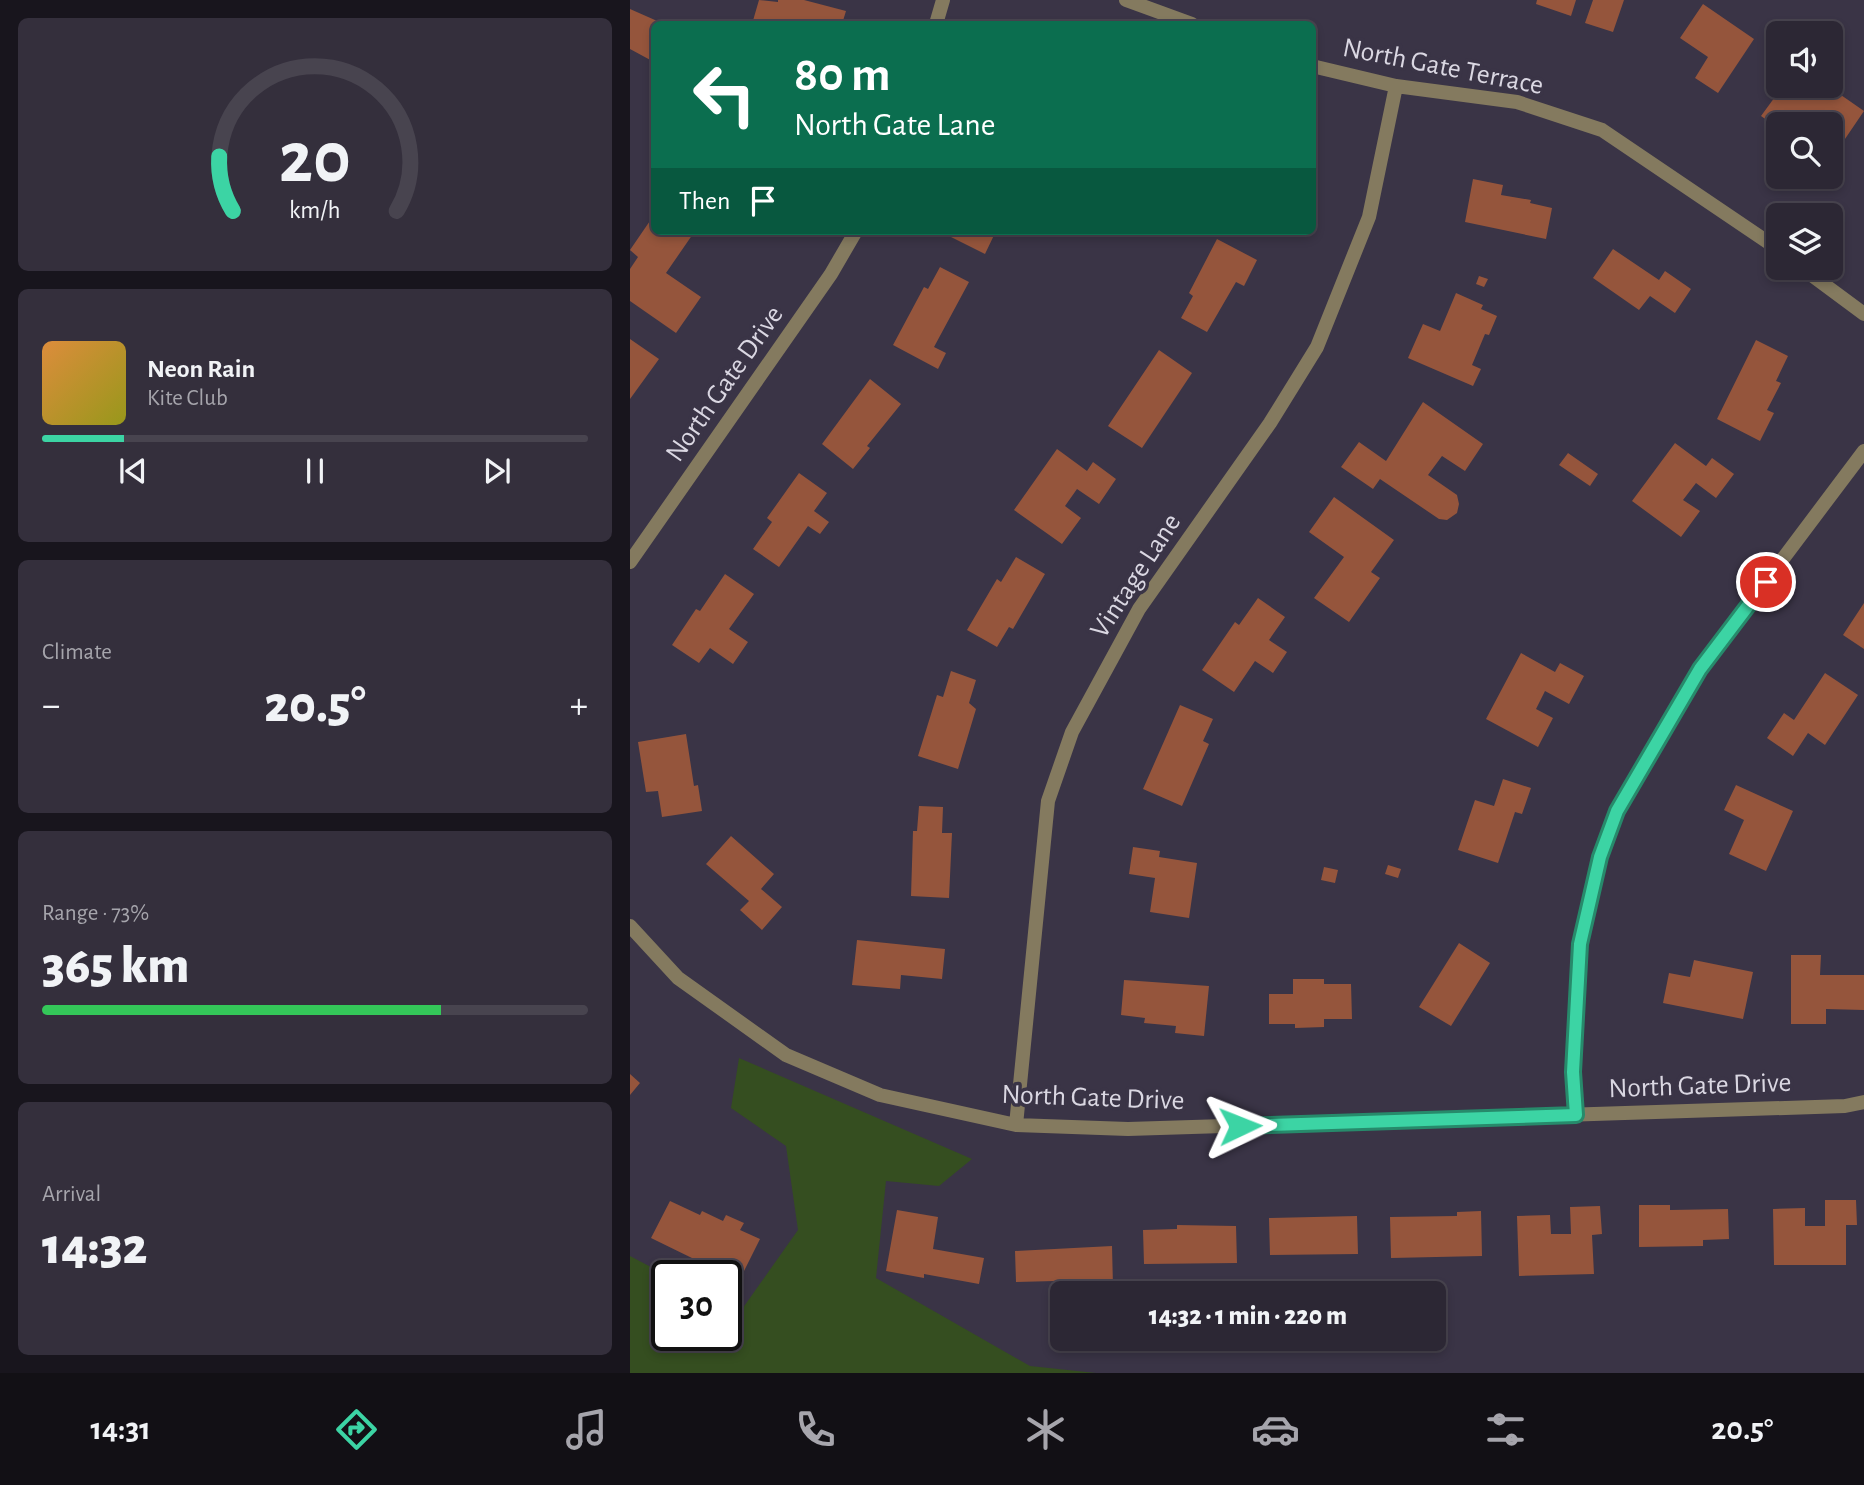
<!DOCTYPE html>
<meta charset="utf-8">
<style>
:root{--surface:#2c2734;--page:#342f3c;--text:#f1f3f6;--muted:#a6a5ac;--line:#48444f;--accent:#3cd4a4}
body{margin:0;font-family:"Alegreya Sans",sans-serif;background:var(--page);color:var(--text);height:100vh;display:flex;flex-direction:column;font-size:26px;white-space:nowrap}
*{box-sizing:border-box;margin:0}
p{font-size:23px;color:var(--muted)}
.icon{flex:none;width:38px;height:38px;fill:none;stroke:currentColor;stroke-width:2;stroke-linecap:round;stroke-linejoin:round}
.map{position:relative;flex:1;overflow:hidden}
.details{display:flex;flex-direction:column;gap:18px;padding:18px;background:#18151d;width:630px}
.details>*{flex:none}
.guide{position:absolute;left:21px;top:21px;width:665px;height:214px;border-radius:10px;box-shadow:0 4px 10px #0003,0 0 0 2px var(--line);background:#0b6e4f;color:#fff;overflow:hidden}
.tools{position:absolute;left:1136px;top:21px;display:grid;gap:14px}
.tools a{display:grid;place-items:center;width:77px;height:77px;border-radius:10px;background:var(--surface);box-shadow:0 4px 10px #0003,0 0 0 2px var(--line);font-size:35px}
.speed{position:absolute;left:21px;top:1260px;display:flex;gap:14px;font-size:35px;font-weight:700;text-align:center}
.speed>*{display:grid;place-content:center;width:91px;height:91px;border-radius:50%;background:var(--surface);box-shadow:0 4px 10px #0003,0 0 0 2px var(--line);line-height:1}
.speed .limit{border:4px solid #111;border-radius:10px;background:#fff;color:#111}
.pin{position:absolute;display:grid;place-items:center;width:60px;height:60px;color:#fff;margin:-30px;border:4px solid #fff;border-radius:50%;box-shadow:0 2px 7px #0007}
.me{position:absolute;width:77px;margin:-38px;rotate:88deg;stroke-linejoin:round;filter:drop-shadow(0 0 5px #0008)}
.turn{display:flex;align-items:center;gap:24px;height:147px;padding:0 28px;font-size:32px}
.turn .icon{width:91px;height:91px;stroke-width:2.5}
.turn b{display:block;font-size:49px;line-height:60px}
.then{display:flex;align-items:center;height:66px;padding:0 28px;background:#0003;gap:14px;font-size:26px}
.big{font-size:52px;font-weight:800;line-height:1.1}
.details .tile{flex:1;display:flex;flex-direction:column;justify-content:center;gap:10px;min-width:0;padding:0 24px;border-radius:10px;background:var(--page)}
.details .dial{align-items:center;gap:0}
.dial svg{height:182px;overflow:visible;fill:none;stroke:var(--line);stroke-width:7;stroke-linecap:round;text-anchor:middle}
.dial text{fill:var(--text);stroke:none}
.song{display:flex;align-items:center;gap:21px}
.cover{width:84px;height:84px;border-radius:10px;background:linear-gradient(135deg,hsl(30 70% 55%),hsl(60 70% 35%))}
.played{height:7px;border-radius:4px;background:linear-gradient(90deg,var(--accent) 15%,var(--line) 15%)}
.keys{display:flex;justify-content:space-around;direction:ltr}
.heat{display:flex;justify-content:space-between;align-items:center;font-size:38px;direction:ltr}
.charge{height:10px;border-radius:5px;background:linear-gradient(90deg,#34c759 73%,var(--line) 0)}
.trip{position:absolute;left:420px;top:1281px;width:396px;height:70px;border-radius:10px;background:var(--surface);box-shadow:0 4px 10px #0003,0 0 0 2px var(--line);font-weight:800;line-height:70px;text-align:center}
.dock{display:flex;height:112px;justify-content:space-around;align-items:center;background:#121015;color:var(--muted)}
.dock .icon{width:49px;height:49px}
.dock .on{color:var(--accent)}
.dock b{font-size:32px;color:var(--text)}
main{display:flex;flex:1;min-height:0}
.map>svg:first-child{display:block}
</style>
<main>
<section class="details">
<div class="tile dial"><svg viewBox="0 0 100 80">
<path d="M14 69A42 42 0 1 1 86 69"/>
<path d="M14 69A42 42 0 0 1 8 45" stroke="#3cd4a4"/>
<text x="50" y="56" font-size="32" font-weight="700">20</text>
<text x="50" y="72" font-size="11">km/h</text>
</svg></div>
<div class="tile">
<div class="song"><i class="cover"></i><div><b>Neon Rain</b><p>Kite Club</p></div></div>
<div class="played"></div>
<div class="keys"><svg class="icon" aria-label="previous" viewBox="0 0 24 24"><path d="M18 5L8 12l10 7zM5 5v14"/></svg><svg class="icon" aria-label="pause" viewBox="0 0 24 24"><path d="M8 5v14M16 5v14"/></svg><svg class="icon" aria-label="next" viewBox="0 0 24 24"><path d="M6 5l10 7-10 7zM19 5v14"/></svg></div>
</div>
<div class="tile"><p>Climate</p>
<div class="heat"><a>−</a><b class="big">20.5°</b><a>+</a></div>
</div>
<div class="tile"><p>Range · 73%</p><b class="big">365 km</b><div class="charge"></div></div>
<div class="tile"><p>Arrival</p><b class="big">14:32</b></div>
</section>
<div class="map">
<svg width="1234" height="1373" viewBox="0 0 1234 1373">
<rect width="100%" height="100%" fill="#3a3446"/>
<path fill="#354e20" d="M109,1058L342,1159L309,1186L256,1181L246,1278L400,1366L466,1373H0V1256L38,1276L37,1335H96V1306L110,1312L168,1230L156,1146L101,1108Z"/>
<path fill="#95553c" d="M129,0L148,2V0H174L216,11L212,24H122Z
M907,0H946L941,16L906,4Z
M963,0H994L983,32L955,23Z
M1073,4L1124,39L1088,93L1065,78L1078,57L1050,38Z
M0,9L34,24H24V62L0,49Z
M1153,86H1198L1234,111L1200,161V124H1148V128L1131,116Z
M843,179L873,185L871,195L901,200L900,203L922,208L916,239L835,222Z
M24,215V231H65L36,273L71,297L46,333L0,301V269L8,257L0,250Z
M324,231H366L355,254L321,237Z
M587,239L627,260L614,286L606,282L577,332L551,318L563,296L559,293Z
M983,249L1029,280L1035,271L1061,289L1045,313L1020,296L1009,310L963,278Z
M310,267L339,282L304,347L316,353L308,369L263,345L294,287L298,289Z
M849,276L858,279L854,287L846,284Z
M826,293L853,305L851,309L867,316L859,335L855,334L842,365L851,369L843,386L778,358L793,324L810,331Z
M0,339L29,359L0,399Z
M1126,340L1158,356L1146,381L1151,383L1137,410L1144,413L1130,441L1087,419Z
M529,350L562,373L512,448L478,426Z
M240,379L271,404L237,446L240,448L223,469L192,444Z
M793,402L853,444L835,471L812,456L798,475L827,495L829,504L827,513L817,520L809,519L750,479L743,489L711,467L729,442L756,461Z
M1045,443L1076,466L1082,458L1104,474L1086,498L1066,483L1053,500L1070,511L1051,537L1002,501Z
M427,449L457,471L463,462L486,479L469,504L447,489L435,506L451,518L432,544L384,510Z
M938,453L968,474L960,486L929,465Z
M169,473L197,493L184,511L199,522L190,534L178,526L149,567L123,549L142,522L137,518Z
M704,497L764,540L741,572L750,578L719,622L684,598L714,557L679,532Z
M386,557L415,574L383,629L379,627L367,647L337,630L367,579L371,582Z
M95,574L124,594L99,629L118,642L103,664L80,648L69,663L42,645L66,609L70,611Z
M628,598L655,617L639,640L657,652L643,673L625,661L604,692L572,670L605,622L609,625Z
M1234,603V649L1213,635Z
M891,653L925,672L930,663L954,676L939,704L915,691L906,709L923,718L908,747L856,719Z
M321,671L346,680L339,703L346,709L328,769L288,756L307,695L313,697Z
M1195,673L1228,695L1195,745L1178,733L1163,756L1137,738L1154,713L1164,720Z
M550,705L583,719L573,741L579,744L552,806L513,789Z
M56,734L64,786L68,785L72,811L32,817L28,791L16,792L8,742Z
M873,779L901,788L892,814L885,812L868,863L828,850L845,800L864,806Z
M1106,785L1163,811L1136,871L1099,854L1114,820L1094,810Z
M289,806L313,807L312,833H322L319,898L281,896L283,831H287Z
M101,836L144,874L131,889L152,907L132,930L110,910L119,901L76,864Z
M503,847L530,851L529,857L567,863L559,918L520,912L525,878L499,874Z
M758,865L771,869L768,878L755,874Z
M694,867L708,870L705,883L691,880Z
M227,940L315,949L312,979L271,975L270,989L222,985Z
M829,943L860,963L821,1026L789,1007Z
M1161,955H1191L1190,975H1234V1010L1196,1009V1024H1161Z
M1064,960L1123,972L1113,1019L1033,1003L1039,973L1060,977Z
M663,979H694V984H721L722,1019H694V1027L665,1028V1024H639V994H663Z
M494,980L579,986L574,1036L545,1033L546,1026L514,1023L515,1018L491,1015Z
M0,1074L10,1083L0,1095Z
M1195,1200H1226L1227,1225H1216V1265H1144L1143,1209L1175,1208V1226H1195Z
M40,1201L70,1215L72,1211L93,1221L96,1215L114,1223L110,1230L130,1239L109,1281L21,1238Z
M1009,1205H1040V1210L1098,1209L1099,1239L1073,1240V1246L1009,1247Z
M970,1206L972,1234L962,1235L964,1274L889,1276L887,1216L920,1215L921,1234H941L940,1207Z
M267,1210L308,1217L303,1249L354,1258L349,1284L294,1274V1278L256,1271Z
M851,1211L852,1256L761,1258L760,1217L827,1216V1212Z
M727,1216L728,1254L640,1255L639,1218Z
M547,1225L606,1226L607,1263L514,1264L513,1230L547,1229Z
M482,1246L483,1286L465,1287L466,1293H442V1287H425V1281L386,1282L385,1251Z"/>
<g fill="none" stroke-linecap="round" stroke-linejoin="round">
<path stroke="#847a5f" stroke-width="14" d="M496,0L562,24
M306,24L313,0
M682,66L766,86L887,102L972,130L1148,249
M1172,268L1234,314
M0,562L201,274L226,231
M0,926L48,978L156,1055L250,1095L386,1125L498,1129L1215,1106L1234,1102
M946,1115L943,1072L950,944L970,857L987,811L1070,669L1234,451
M386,1125L418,801L442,732L509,609L640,423L687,347L739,217L766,86"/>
</g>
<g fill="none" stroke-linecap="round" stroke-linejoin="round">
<g stroke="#278a6b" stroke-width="18">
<path id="route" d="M610,1126L946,1115L943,1072L950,944L970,857L987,811L1070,669L1136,582"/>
</g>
<use href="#route" stroke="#3cd4a4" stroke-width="12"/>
</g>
<g text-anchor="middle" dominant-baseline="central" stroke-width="7" stroke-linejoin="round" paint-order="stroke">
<g font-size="28" fill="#dad7e2" stroke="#3a3446">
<text transform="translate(813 67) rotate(11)">North Gate Terrace</text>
<text transform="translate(95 384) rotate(-55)">North Gate Drive</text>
<text transform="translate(506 576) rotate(-57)">Vintage Lane</text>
<text transform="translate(1070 1086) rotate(-2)">North Gate Drive</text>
<text transform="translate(463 1098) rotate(2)">North Gate Drive</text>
</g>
</g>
</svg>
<div class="tools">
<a><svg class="icon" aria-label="sound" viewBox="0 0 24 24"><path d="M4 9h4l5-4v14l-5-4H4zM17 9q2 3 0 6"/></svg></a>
<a><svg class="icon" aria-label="search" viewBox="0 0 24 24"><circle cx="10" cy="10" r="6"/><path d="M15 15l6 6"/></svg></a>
<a><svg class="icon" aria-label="layers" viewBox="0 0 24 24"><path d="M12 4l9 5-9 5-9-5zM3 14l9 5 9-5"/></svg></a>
</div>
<div class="speed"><div class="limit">30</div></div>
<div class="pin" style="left:1136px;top:582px;background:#d93025"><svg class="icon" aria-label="arrive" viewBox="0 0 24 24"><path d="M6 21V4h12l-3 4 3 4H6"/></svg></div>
<svg class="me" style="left:610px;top:1126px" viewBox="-20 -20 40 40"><path d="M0-17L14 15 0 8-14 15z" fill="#3cd4a4" stroke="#fff" stroke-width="4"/></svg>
<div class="trip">14:32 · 1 min · 220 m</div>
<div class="guide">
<div class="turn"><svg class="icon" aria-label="left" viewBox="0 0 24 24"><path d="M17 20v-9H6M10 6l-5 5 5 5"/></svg><div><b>80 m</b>North Gate Lane</div></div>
<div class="then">Then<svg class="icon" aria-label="arrive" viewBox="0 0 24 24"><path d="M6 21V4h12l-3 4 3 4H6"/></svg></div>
</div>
</div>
</main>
<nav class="dock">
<b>14:31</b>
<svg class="icon on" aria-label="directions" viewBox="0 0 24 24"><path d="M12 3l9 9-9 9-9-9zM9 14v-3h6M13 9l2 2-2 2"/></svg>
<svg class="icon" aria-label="music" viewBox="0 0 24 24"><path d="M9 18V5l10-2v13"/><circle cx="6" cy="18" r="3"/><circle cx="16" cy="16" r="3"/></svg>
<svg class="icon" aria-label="phone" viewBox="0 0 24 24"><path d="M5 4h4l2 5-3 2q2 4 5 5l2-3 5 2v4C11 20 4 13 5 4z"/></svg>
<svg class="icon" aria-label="climate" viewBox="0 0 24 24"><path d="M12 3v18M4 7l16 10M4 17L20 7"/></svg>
<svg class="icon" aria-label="car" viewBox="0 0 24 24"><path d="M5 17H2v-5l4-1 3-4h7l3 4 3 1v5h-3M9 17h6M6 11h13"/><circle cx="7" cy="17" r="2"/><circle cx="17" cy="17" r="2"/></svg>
<svg class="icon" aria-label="filters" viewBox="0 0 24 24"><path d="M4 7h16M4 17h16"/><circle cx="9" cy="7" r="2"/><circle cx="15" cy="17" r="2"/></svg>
<b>20.5°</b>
</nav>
